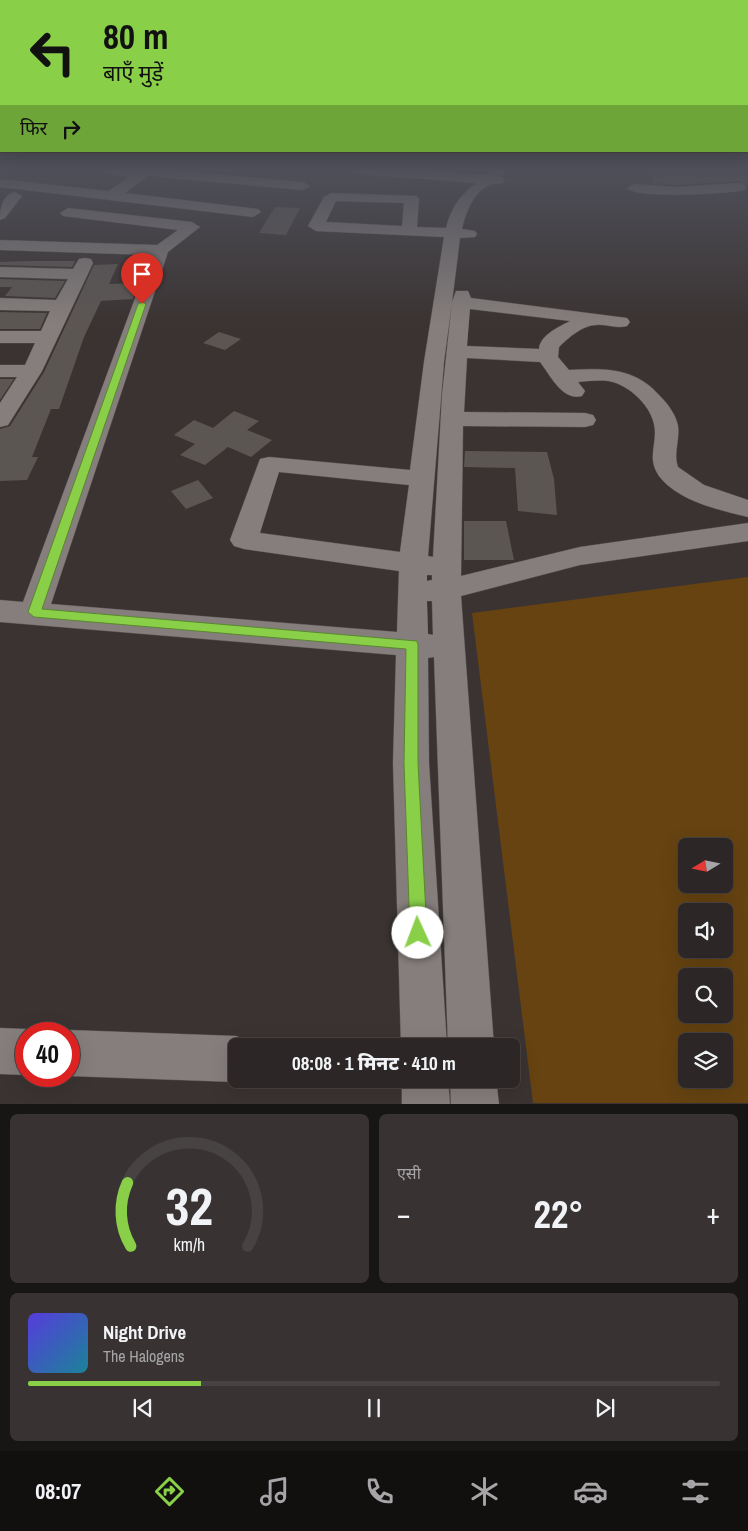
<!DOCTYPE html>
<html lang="hi">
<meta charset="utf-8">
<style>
:root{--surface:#2c2626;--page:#383232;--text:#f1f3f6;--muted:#a6a5a7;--line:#484343;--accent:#89cf48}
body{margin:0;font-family:"Archivo Narrow","Noto Sans Devanagari",sans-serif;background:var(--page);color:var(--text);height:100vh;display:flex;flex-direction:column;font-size:19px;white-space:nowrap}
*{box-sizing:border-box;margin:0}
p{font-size:16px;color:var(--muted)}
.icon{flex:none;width:28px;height:28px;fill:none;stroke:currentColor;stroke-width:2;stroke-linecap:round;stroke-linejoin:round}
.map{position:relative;height:1104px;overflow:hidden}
.details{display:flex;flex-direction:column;gap:10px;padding:10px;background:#181515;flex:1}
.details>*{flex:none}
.top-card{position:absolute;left:0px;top:0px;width:749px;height:152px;box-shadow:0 5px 20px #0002,0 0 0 1px var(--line);background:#89cf48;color:#111;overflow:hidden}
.needle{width:32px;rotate:260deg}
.buttons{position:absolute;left:678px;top:838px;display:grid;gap:10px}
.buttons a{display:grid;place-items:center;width:55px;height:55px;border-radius:8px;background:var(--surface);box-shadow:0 5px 20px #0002,0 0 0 1px var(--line);font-size:25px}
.speed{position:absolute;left:15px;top:1022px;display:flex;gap:10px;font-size:25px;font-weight:700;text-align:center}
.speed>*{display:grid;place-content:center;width:65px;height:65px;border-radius:50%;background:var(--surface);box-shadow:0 5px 20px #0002,0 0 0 1px var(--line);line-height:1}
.speed .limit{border:8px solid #d22;background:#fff;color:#111}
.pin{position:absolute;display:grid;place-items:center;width:42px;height:42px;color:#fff;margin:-51px -21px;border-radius:50% 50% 50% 0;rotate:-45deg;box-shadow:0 0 5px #0007}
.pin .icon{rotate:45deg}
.me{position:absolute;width:55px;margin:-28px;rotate:358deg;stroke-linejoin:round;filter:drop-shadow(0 0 4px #0008)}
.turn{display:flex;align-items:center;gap:18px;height:105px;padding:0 20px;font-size:22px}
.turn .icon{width:65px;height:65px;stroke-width:2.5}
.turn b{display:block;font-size:35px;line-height:42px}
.then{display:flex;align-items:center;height:48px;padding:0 20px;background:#0003;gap:10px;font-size:19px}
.big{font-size:38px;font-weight:800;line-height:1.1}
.details .card{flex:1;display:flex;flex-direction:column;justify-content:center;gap:8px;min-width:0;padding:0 18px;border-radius:8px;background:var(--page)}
.details .dial{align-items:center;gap:0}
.dial svg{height:130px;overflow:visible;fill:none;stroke:var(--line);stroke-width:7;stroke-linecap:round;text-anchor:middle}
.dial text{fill:var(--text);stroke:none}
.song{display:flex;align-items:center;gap:15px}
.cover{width:60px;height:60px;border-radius:8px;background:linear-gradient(135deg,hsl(250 70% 55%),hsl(190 70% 35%))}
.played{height:5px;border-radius:2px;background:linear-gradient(90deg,var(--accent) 25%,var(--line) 25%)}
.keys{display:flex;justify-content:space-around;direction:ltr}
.heat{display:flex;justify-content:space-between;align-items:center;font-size:28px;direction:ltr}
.details .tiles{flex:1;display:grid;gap:10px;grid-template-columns:1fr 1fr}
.card:last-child{grid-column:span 2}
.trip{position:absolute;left:228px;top:1038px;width:292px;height:50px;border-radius:8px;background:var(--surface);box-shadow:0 5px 20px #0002,0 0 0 1px var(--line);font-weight:800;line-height:50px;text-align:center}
.tab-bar{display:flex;height:80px;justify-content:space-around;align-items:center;background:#120f0f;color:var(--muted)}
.tab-bar .icon{width:35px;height:35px}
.tab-bar .selected{color:var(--accent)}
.tab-bar b{font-size:22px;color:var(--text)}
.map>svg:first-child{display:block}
</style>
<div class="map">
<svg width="748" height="1104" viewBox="0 0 748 1104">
<rect width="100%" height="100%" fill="#3a3332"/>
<path fill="#664311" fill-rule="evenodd" d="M748,577V1103H533L472,613ZM686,846H724V884H686ZM686,911H724V949H686ZM686,976H724V1014H686ZM686,1041H724V1079H686Z"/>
<path fill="#5c5653" d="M653,170H737L748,178V185L739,181L676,185L653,183Z
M275,207L300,208L286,235L259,233Z
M29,261H75L72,267L0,265V262Z
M118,264L109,284L136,283L133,299L101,301L84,337L59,409H51L32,457H38L27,480L0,481V429L10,426L44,372L94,265Z
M0,279L65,281L55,298L5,296L12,287H0Z
M0,312L47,313L40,329H0Z
M219,332L241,339L225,350L203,343Z
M0,379H14L0,400Z
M234,411L259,421L247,430L272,440L251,457L228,447L205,465L180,455L195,444L174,435L194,420L213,428Z
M465,451L547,452L554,479L557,515L518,511L515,468L464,467Z
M198,480L213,498L186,509L171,491Z
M464,521H506L514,560H464Z"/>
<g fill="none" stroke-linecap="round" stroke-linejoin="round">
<g stroke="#575150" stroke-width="1">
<path id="minor" d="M100,170H167L303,182L310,186L303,190L148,176L125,193L258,209L261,212L253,217L0,187V179L108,191L129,177L107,174Z
M350,170H414L486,175L492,170H507L501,176L505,180L503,183C499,184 494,183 491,184C473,192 466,212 462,229L475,231L477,234L475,237L460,238L452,302L456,291H468L471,298L627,318L630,322L627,326C616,329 606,324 596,325C583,325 568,338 559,347L558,357L569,370C604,368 635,367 660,396C668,404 676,415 678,426C680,440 673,453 678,467L704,485L748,500V517C719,510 678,501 659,476C648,460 655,449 655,432C655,410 633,388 613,382C602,379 589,381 578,382L585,391L582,396C562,401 551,376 540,362L467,358L464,412L585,413L593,415L596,420L593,425L585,427L463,426L461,576L580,547L748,523V541L580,565L461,596L494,1046H448L434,657L428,658L429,763L447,1046H401L393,763L396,655L0,622V600L23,602L151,255L0,250V240L157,245L178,230L63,216L60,213L68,208L192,222L200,227L168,252L51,604L397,632L399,571L244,549L234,546L230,540L260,459L269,457L410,470L424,362L444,237L316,231L308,226L324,197L331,193L417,196L419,199L417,227L446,228C452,206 459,197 476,183L357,174ZM336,201L404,203L402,226L326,222ZM452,302L442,395L433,557L428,556L444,362ZM470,309L570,321C559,327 540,335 539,349L467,346ZM279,472L409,485L400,552L260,533ZM427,575H432V580L427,581ZM427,601H432L433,635L428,634Z
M739,183L744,184L746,187L744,190C728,194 635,199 627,188L634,184L676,187Z
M15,192L22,196L5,218L0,220C0,208 2,195 15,192Z
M85,258L91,259L93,263L42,371L8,425L0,427V403L17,377H0V365H25L35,343H0V331H41L50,311L0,310V298L56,300L68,279L0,277V267L73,269L79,259Z
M0,1028L26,1029L37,1034H26V1075L0,1074Z
M69,1030L236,1036L252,1043L254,1046H236V1079H244L236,1082L69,1076V1034H60Z
M402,1079H448L450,1104H402Z
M450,1079H496L499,1104H451Z"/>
</g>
<use href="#minor" fill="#857e7c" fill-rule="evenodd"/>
</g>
<linearGradient id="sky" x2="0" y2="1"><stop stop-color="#201c1c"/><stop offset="0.52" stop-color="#4f505a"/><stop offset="1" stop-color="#4f505a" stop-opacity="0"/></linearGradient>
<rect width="748" height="324" fill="url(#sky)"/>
<path fill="#89cf48" stroke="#59872f" d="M142,302L146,304L42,609L417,641L418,645V763L427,933L425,939L418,942L412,939L410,933L404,763L406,649L34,617L28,612L138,304Z"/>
</svg>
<div class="buttons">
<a><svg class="needle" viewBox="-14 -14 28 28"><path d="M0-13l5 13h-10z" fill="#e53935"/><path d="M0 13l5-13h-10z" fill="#a6a5a7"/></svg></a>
<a><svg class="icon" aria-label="sound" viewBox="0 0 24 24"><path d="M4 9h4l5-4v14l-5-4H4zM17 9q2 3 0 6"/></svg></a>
<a><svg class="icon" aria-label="search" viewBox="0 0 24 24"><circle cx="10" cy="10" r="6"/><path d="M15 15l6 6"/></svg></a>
<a><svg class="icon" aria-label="layers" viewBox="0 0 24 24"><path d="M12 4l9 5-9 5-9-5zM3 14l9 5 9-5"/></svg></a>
</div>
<div class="speed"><div class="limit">40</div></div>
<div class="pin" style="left:142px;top:304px;background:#d93025"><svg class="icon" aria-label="arrive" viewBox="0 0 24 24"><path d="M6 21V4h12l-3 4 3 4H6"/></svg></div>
<svg class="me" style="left:418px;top:933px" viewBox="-20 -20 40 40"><circle r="19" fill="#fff"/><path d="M0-13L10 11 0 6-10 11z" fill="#89cf48"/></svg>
<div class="trip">08:08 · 1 मिनट · 410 m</div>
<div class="top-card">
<div class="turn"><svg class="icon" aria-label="left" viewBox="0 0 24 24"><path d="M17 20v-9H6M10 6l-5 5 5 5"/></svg><div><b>80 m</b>बाएँ मुड़ें</div></div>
<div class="then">फिर<svg class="icon" aria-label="right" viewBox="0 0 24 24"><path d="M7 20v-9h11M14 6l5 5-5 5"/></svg></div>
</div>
</div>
<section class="details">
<div class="tiles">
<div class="card dial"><svg viewBox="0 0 100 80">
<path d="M14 69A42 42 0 1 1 86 69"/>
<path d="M14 69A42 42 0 0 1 12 30" stroke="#89cf48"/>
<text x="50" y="56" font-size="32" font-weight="700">32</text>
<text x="50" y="72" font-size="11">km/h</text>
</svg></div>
<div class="card"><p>एसी</p>
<div class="heat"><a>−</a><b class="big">22°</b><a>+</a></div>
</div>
<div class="card">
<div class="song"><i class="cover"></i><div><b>Night Drive</b><p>The Halogens</p></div></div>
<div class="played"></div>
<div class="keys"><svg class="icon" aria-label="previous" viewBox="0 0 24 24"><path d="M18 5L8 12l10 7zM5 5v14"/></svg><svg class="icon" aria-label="pause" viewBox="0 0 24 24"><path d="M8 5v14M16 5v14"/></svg><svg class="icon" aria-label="next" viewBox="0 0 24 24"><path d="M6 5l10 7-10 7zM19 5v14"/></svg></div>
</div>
</div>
</section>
<nav class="tab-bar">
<b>08:07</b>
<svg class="icon selected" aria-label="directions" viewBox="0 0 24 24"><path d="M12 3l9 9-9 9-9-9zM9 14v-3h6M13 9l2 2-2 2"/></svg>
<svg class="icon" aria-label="music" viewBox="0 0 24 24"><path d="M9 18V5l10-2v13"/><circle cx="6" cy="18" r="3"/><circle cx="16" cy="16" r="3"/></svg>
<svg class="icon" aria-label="phone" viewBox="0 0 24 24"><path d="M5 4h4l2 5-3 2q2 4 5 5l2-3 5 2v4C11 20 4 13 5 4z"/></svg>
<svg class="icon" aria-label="climate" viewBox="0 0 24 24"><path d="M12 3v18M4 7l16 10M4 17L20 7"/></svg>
<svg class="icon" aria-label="car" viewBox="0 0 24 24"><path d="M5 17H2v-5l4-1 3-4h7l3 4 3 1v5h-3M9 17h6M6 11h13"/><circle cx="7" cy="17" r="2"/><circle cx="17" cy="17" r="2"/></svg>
<svg class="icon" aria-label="filters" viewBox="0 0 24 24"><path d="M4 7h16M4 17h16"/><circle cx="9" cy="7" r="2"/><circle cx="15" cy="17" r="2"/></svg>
</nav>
